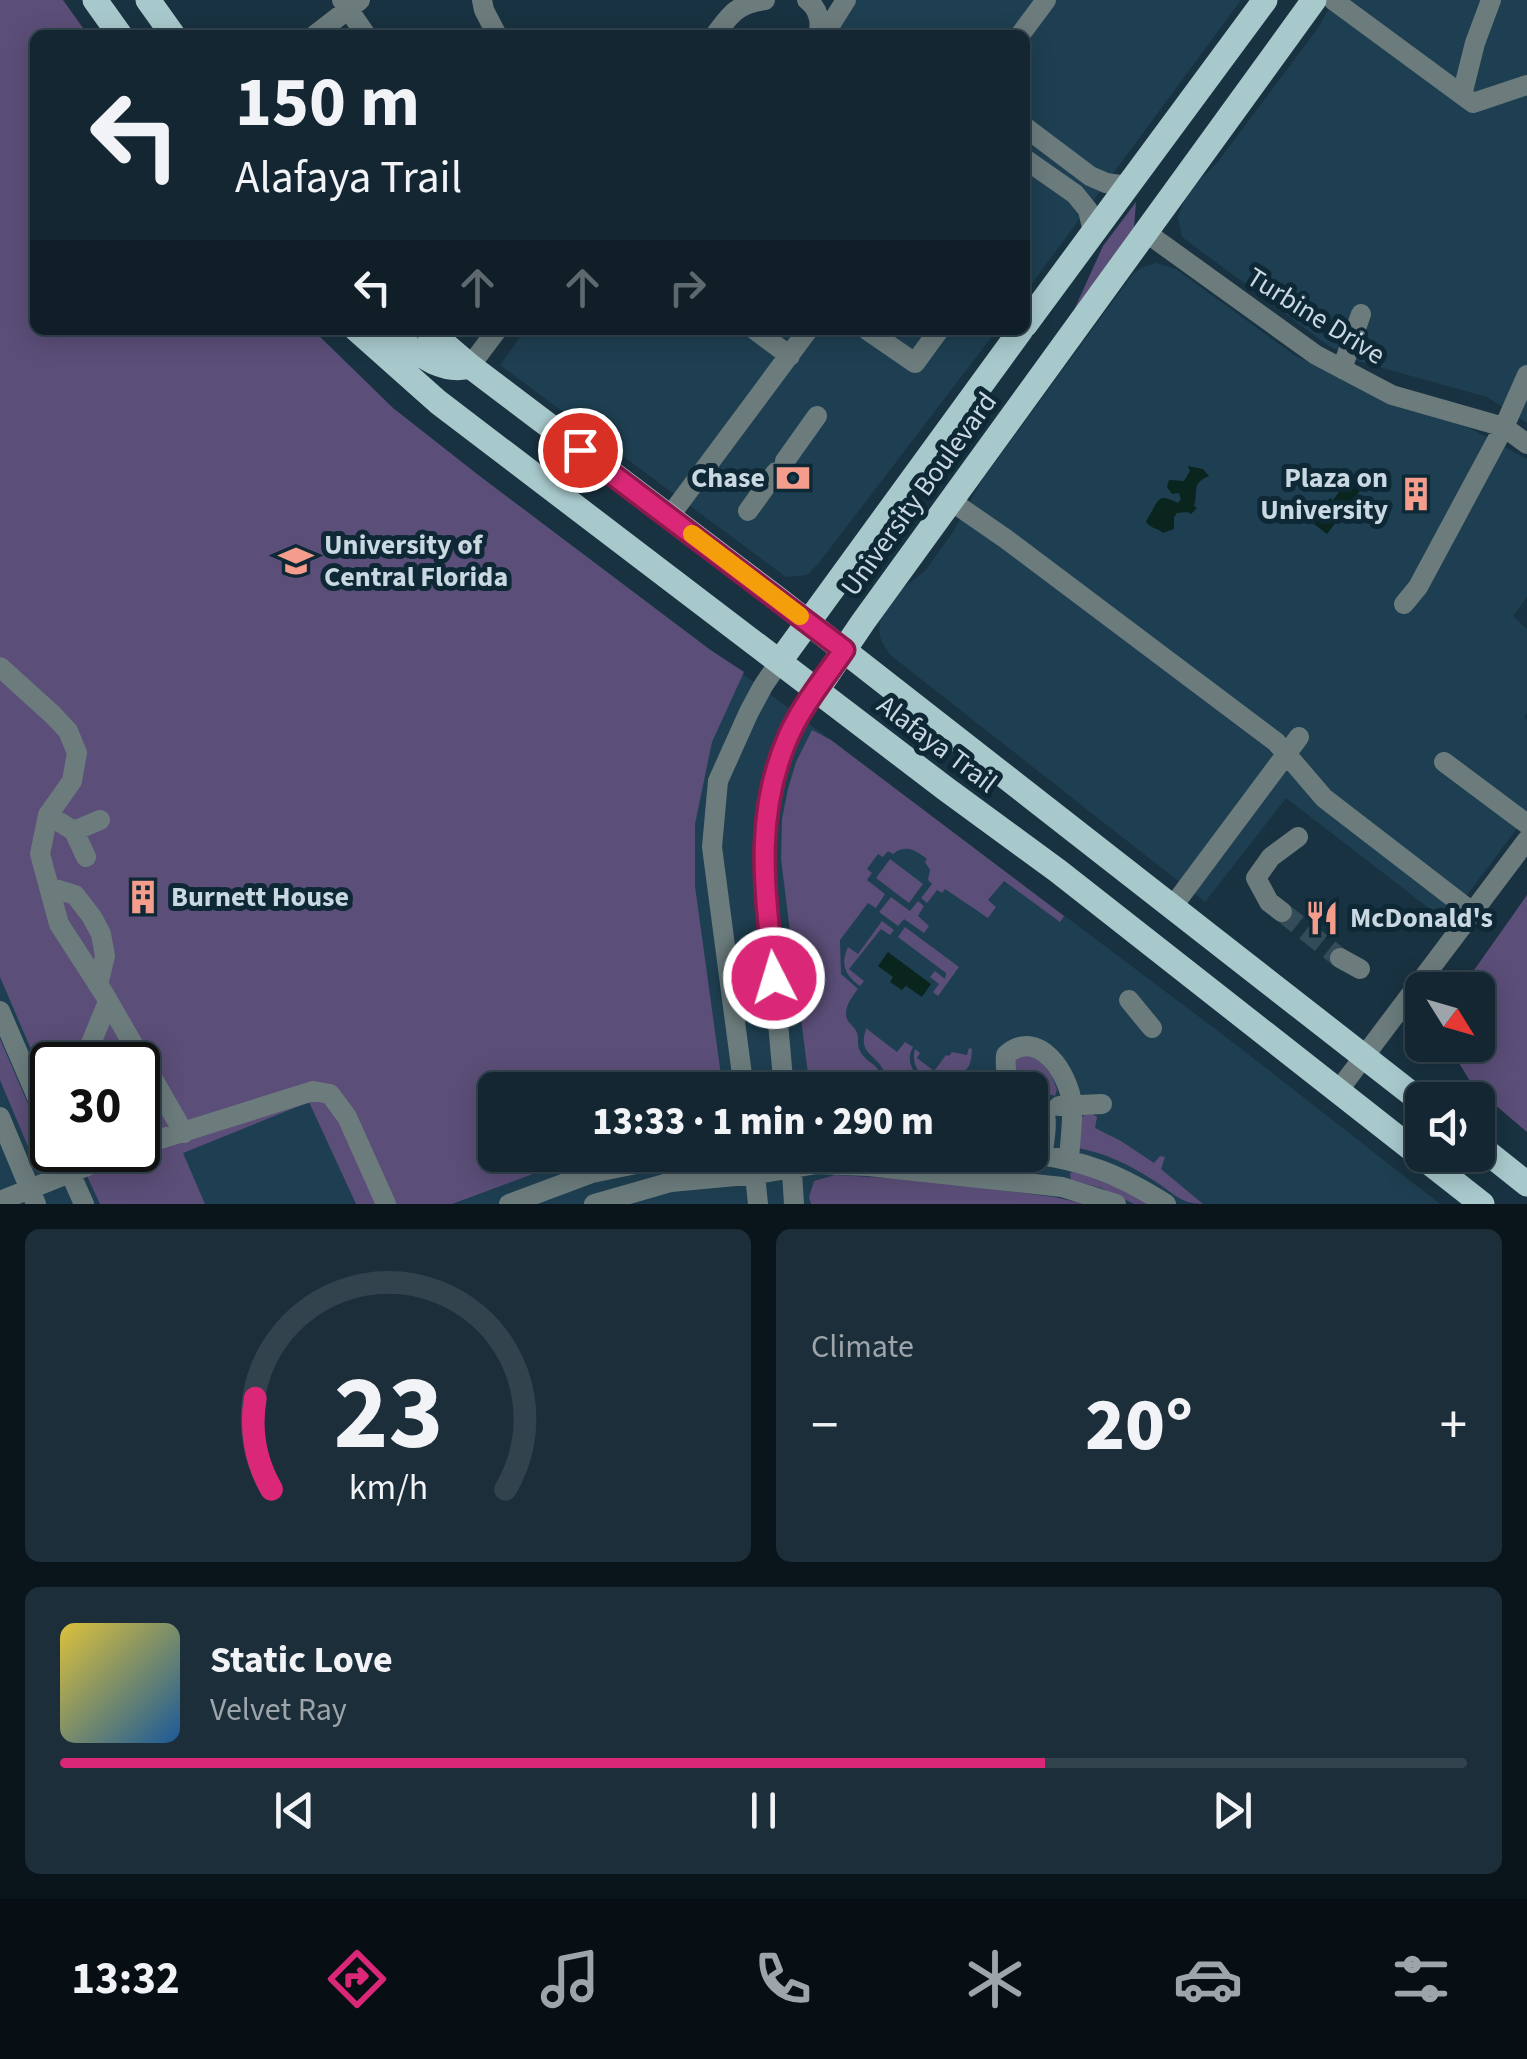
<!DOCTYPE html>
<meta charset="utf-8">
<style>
:root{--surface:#132631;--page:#1c2e39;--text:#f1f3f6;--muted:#9da5ab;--line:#32434d;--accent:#db2777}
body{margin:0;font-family:"Source Sans 3",sans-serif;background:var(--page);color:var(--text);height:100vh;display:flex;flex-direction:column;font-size:38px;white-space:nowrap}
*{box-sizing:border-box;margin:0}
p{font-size:32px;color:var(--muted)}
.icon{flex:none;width:55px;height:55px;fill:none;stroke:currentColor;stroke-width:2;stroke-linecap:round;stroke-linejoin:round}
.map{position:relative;height:1204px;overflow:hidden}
.side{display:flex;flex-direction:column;gap:25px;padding:25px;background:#0a151b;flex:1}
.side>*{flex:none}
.hud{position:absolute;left:30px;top:30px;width:1000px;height:305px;border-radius:15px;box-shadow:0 5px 25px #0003,0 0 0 2px var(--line);background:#132631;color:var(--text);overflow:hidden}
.needle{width:65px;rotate:127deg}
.fabs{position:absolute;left:1405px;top:972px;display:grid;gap:20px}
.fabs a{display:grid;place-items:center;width:90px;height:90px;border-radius:15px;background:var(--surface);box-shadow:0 5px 25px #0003,0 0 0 2px var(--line);font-size:50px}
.speed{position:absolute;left:30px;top:1042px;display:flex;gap:20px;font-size:50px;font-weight:700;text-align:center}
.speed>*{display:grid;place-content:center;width:130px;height:130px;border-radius:50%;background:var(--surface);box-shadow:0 5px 25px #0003,0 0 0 2px var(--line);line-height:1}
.speed .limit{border:5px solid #111;border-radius:15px;background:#fff;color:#111}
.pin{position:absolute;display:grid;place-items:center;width:85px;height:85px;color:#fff;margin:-42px;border:5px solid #fff;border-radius:50%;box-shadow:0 2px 10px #0007}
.me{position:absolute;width:110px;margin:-55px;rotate:355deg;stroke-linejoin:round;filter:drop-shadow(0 0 8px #0008)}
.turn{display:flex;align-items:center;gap:35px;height:210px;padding:0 40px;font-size:45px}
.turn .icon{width:130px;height:130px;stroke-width:2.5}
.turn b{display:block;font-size:70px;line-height:85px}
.lanes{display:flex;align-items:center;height:95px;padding:0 40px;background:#0003;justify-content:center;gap:50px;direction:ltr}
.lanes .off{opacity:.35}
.big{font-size:75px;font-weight:800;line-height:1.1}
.side .widget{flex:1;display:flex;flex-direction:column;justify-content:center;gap:15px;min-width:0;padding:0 35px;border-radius:15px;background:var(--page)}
.side .dial{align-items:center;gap:0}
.dial svg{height:260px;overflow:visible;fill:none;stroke:var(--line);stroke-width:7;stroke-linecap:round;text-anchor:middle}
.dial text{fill:var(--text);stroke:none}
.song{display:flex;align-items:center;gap:30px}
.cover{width:120px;height:120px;border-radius:15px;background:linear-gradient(135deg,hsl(50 70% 55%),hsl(210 70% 35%))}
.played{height:10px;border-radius:5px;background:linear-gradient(90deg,var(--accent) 70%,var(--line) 70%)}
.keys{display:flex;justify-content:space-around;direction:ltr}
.heat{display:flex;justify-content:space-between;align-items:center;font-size:55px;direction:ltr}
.side .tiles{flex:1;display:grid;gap:25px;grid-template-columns:1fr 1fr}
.widget:last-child{grid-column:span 2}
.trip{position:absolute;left:478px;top:1072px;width:570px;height:100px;border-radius:15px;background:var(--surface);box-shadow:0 5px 25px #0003,0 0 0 2px var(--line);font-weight:800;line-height:100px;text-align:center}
.tabs{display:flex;height:160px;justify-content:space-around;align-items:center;background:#080f14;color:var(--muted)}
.tabs .icon{width:70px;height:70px}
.tabs .current{color:var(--accent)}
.tabs b{font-size:45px;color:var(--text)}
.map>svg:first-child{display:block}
</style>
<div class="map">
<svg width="1527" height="1204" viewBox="0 0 1527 1204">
<rect width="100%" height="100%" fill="#193241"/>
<path fill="#1e3f51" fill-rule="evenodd" d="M0,0L35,35V330H313L393,408L477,474L1239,1047L1440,1204H0ZM52,1065H138V1150H52ZM495,1090H1030V1155H495Z
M856,0H1241L1025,293V35H830Z
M1334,0H1527V423L1487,397L1361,362L1329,346L1182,237L1178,217L1186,195L1192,187L1217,163L1318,28Z
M1156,263L1176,269L1294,355L1377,396L1464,425L1527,459V597L1513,616L1527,629V713L1524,717L1527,720V815L1447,922L1286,798L1205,902L889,654L881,640L879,631L881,616L898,592L925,571L953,532L982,480L1133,274L1141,268Z
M525,330H997L818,564L807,575L786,577L500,365Z"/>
<path fill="#5b4e78" d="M0,0H63L88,35H35V330H313L393,408L477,474L709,649L744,672L712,742L695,824V886L723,1090H495V1155H597L557,1165L452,1204H356L309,1102L183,1153L205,1204H100L75,1150H138V1065H52V1098L0,977Z
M1136,202L1134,227L1074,310L1103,246Z
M812,730L831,740L1064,916L1060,922L1004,881L988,900L996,907L988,918L945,889L942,893L937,890L927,903L921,898L932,884L928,880L930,870L925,862L927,859C915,850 906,844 893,854L888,851L883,857L878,854L867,869L872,873L867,880L885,894L876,908L868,903L840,940L841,974L858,989C852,997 843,1008 847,1019C849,1024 855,1027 857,1033C859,1038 857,1044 859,1049C867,1068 888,1062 877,1090H810L781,859L782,819L788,789L796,762Z
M890,859L923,884L909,903L876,878Z
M1527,895V1132L1473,1086L1448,1045H1478V990H1460Z
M891,897L910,911L918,901L924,906L918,916L929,926L924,933L904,919L898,926L879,912Z
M882,921L894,930L890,935L881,929L849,969L864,981L860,986C845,975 840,964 848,947L858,954Z
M905,927L959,967L938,996L933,992L939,984L930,977L935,971L945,979L946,973L898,937Z
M867,1027V1029L897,1052L905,1042L913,1047C905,1061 913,1071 922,1082L886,1077C880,1053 855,1056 867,1027Z
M0,1039L50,1155V1161L43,1167L38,1165L32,1156L0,1080Z
M969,1048L972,1049C971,1088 949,1063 927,1081C918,1072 911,1063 915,1049L920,1053L917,1058L934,1071L946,1055L949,1056L952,1052L967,1055Z
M1018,1054H1035L1051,1075L1057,1089L1055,1096L1048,1094L1037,1082L1015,1068L1014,1063Z
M1086,1113H1091L1097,1117L1095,1128L1121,1141L1154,1163L1160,1156L1165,1157L1161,1169L1203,1204C1179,1204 1173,1192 1153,1180C1130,1165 1105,1153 1078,1148L1080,1119Z
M1072,1172L1094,1176L1151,1204H1134L1101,1188L1071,1180L1070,1174Z
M835,1175L924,1180L1054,1197L1086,1204H811L809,1197L814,1181Z"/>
<path fill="#0a251d" d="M1188,466L1203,469L1209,476C1190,484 1199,491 1194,506L1197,508L1191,514L1188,512L1177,513L1174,517V529L1163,533C1158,528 1151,529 1146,522C1147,518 1150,515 1152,511C1160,496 1161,495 1178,503L1181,499L1179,493L1172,494L1167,487L1169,480L1184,481L1190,471Z
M1347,481L1360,491L1345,509L1347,512L1343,518L1340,517L1327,534L1314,524L1327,507L1325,505L1330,498L1333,500Z
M888,952L931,984L922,997L906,986L902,990L890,982L893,977L878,966Z"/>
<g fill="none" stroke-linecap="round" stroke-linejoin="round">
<path stroke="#344b59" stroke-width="20" stroke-dasharray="20 10" stroke-linecap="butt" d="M1282,912L1340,958"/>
<path stroke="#6c7c7d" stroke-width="20" d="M342,0L366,35
M482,0L484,10L497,35
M807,0C818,8 822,22 818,35
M1333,0L1473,103L1527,85
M315,35L360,0
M715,35C731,13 738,4 765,0
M824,35L846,0
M1020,35L1046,0
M1462,95L1475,43L1491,0
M1025,127L1090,176L1106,183L1128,186
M1025,159L1075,194L1088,210L1093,232
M1144,231L1316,355L1392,395L1504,427L1527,444
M755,330L790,356
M867,330L915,363L939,330
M470,366L497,330
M1342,369L1361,314
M785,461L817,416
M951,501L1006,539L1276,742L1324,798L1472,912
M748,511L776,472
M669,517L808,330
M1404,604L1418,587L1504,427L1527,375
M0,667L53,715L68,731L77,753L72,781L48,815L40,854L59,924L103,992L184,1133
M1444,762L1527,824
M48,815L74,831L86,857
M74,831L100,820
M49,887L75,895L92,917L101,934L105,956L98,985
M1173,906L1299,737
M1282,912L1269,902L1256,878L1271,857L1298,837
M1340,958L1360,969
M1129,1000L1152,1028
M0,1011L52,1132
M82,1065L108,1002
M744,1090L712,847L718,781L749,712L763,686L780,661
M784,1090L764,867L765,824L774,777L787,739L817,690
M1027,1090C1009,1079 1004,1077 1006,1055C1038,1026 1069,1074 1072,1104C1073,1122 1070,1142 1069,1160
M1338,1091L1527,840
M1030,1092C1052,1109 1046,1131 1042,1156
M1059,1106L1102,1104
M0,1117L36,1204
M138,1146L313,1091L330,1094L347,1117L386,1204
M60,1150L84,1204
M1030,1154C1085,1160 1120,1175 1166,1204
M753,1155L758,1204
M791,1157L794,1204
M0,1201L127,1150
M509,1204L592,1173L680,1155
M594,1204L671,1182L757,1174L817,1164L868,1166L1062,1187L1116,1204"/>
<path stroke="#a8c9cc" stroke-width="25" d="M95,0L120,35
M148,0L173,35
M1025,325L1265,0
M357,330L438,402L946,789L1058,871L1482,1204
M385,330C410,346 438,375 470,366
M428,330L470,366L778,599L1422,1102
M780,661L1021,330
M817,690L863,622L1314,0
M1478,1145L1527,1184"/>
</g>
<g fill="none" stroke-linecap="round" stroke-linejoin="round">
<g stroke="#8e194d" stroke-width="25">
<path id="route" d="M580,450L844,650C824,679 799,709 786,742C753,821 766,896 774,978"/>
</g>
<use href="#route" stroke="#db2777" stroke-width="18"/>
<path stroke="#f59e0b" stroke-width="18" d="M692,534L800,616"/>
</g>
<defs>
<g id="bank-bare" transform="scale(2.7)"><path d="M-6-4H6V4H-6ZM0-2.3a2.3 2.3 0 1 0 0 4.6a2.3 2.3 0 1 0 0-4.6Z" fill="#f49d8c" stroke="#0e2836" stroke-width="2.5" paint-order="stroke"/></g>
<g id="building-bare" transform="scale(2.7)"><path d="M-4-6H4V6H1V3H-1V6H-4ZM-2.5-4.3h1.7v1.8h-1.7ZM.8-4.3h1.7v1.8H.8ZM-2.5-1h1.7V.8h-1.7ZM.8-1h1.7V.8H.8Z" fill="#f49d8c" stroke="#0e2836" stroke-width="2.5" paint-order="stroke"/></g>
<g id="university-bare" transform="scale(2.7)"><path d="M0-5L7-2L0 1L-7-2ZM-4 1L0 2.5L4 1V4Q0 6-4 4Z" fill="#f49d8c" stroke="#0e2836" stroke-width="2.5" paint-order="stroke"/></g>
<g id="restaurant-bare" transform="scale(2.7)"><path d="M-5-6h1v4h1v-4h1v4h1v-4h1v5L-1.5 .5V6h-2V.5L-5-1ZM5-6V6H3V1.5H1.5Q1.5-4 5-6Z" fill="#f49d8c" stroke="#0e2836" stroke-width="2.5" paint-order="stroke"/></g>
</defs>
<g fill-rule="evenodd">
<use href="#bank-bare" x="793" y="478"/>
<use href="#building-bare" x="1416" y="494"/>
<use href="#university-bare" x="296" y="561"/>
<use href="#building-bare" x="143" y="897"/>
<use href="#restaurant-bare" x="1322" y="918"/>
</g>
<g text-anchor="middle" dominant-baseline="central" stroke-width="10" stroke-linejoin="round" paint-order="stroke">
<g font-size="28" fill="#cad8e2" stroke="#0e2836">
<text transform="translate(1316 316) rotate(32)">Turbine Drive</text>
<text transform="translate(919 494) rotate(-54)">University Boulevard</text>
<text transform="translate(937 744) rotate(37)">Alafaya Trail</text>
</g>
<g font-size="28" font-weight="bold" fill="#cad8e2" stroke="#0e2836" text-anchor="start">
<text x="765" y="478" text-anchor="end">Chase</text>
<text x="1388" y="478" text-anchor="end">Plaza on<tspan x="1388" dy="32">University</tspan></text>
<text x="324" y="545">University of<tspan x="324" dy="32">Central Florida</tspan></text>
<text x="171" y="897">Burnett House</text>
<text x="1350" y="918">McDonald's</text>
</g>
</g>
</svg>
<div class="fabs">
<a><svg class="needle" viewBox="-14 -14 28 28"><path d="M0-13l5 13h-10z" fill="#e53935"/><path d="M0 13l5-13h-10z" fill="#9da5ab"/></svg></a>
<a><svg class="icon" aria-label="sound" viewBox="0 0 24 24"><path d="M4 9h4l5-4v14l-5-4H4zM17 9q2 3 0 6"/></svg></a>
</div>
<div class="speed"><div class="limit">30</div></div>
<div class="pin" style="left:580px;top:450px;background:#d93025"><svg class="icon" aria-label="arrive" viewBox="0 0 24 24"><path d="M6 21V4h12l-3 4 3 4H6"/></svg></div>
<svg class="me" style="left:774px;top:978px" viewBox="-20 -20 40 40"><circle r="17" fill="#db2777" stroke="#fff" stroke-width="3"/><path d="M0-11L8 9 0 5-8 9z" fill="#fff"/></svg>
<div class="trip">13:33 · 1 min · 290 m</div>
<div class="hud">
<div class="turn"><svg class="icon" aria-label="left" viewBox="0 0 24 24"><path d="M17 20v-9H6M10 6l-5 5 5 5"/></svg><div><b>150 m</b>Alafaya Trail</div></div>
<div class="lanes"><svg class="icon" aria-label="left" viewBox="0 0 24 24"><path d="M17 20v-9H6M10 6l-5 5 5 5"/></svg><svg class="icon off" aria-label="ahead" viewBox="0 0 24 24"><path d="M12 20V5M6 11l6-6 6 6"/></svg><svg class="icon off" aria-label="ahead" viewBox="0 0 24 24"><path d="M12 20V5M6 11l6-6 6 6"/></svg><svg class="icon off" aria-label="right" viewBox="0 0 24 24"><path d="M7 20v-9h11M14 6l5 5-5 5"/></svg></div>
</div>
</div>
<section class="side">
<div class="tiles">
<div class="widget dial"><svg viewBox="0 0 100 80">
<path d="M14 69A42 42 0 1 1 86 69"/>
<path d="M14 69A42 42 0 0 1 9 41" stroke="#db2777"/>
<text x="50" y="56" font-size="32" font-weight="700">23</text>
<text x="50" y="72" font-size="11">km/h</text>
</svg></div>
<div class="widget"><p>Climate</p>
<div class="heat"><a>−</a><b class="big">20°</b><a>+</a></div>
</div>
<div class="widget">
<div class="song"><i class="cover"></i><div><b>Static Love</b><p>Velvet Ray</p></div></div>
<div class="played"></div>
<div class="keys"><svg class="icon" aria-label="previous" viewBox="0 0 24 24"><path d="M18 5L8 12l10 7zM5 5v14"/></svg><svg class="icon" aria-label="pause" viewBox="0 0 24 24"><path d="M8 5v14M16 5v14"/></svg><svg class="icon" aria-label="next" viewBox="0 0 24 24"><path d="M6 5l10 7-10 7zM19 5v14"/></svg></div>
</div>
</div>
</section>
<nav class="tabs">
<b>13:32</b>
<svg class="icon current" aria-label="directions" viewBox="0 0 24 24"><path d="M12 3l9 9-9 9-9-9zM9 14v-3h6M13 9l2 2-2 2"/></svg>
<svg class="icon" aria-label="music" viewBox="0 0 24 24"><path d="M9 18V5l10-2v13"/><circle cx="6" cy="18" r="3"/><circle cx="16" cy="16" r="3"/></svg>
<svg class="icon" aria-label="phone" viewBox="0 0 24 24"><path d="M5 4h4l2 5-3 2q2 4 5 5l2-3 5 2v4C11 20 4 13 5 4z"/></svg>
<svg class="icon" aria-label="climate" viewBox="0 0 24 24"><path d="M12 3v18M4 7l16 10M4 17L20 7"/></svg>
<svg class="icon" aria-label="car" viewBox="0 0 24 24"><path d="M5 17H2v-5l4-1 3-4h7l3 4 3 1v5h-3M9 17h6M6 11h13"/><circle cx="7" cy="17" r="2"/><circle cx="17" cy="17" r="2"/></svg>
<svg class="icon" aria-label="filters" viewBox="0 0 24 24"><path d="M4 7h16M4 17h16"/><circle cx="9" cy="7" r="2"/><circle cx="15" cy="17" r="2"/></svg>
</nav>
